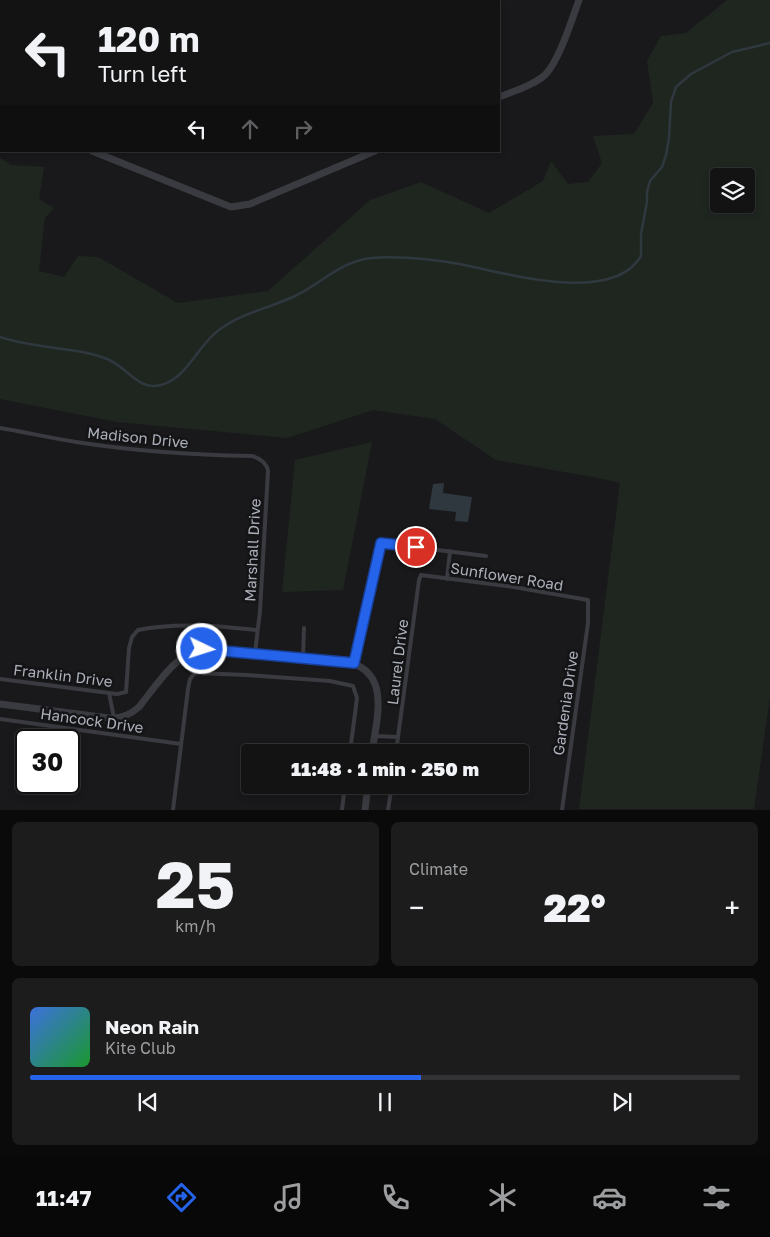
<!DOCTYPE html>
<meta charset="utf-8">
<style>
:root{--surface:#131314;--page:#1c1c1d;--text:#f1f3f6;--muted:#9d9ea0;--line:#323234;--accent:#2563eb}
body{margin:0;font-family:"Golos Text",sans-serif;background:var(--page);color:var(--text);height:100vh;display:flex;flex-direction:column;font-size:19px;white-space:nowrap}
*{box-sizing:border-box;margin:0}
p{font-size:16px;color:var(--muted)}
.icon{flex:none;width:28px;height:28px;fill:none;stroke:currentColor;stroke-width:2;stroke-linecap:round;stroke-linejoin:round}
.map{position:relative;height:810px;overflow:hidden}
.details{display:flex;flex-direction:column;gap:12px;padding:12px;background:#0a0a0b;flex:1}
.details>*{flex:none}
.banner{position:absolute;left:0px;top:0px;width:500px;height:152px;box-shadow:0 2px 8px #0003,0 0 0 1px var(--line);background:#131314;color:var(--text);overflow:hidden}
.controls{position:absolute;left:710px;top:168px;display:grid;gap:10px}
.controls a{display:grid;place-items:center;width:45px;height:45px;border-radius:5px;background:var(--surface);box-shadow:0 2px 8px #0003,0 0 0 1px var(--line);font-size:25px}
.speed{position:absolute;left:15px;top:729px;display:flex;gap:10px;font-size:25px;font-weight:700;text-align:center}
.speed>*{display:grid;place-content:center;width:65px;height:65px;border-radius:50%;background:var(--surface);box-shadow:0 2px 8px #0003,0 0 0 1px var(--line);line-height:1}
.speed .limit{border:2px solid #111;border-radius:8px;background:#fff;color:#111}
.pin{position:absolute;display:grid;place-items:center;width:42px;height:42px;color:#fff;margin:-21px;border:2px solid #fff;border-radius:50%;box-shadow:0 1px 5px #0007}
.me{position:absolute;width:55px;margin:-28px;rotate:94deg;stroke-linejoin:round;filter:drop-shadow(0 0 4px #0008)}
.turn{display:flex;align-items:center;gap:18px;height:105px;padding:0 15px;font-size:22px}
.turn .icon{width:65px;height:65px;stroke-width:2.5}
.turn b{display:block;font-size:35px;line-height:42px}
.lanes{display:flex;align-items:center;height:48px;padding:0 15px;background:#0003;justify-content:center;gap:25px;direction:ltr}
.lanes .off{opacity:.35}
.big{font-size:38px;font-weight:800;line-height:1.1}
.details .tile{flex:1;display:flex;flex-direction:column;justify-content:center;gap:8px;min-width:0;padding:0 18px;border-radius:8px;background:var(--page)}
.details .dial{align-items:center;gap:0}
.dial b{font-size:65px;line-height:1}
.song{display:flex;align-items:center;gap:15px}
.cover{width:60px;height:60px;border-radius:8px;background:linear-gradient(135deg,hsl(220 70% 55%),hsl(130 70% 35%))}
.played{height:5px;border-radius:2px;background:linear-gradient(90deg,var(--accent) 55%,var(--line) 55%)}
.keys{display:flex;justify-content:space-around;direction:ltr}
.heat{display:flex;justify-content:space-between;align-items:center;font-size:28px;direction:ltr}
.details .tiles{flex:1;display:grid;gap:12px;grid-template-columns:1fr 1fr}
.tile:last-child{grid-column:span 2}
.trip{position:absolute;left:241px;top:744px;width:288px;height:50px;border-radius:5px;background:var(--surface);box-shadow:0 2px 8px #0003,0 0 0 1px var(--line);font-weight:800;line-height:50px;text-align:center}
.menu{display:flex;height:80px;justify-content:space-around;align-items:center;background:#080808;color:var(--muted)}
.menu .icon{width:35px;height:35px}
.menu .current{color:var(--accent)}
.menu b{font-size:22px;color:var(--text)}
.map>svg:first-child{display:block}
</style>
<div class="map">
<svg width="770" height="810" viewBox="0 0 770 810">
<rect width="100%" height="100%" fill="#19191b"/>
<path fill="#1f2620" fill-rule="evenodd" d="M727,0H770V697L754,809H579L620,483L598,478L496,460L435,419L373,410L287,438L117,422L0,399V158L11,165L44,167L39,199L54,208L45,218L39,271L64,277L78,256L98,257L178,303L268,291L370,200L421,182L489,213L543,181L551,161L568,184L588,182L602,163L593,136L634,134L653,103L647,61L661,36L686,33ZM719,176H746V204H719Z
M372,442L343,590L282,592L295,460Z"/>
<path fill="#2f383f" d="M444,483L443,493L472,497L468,522L455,521L456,512L429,509L433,484Z"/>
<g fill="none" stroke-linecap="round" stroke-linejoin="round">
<path stroke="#2f383f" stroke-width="2.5" d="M0,337C35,349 72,346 107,359C124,365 136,387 155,386C185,384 197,345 219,330C241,313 270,308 295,296C320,284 343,260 372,258C400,256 431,259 459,264C503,272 612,306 641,256V234L647,202V192L650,181L662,167L666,155L669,138L671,102L676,87L691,74L732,52L770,43"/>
<path stroke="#3a3b40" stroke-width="4" d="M0,428C25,432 50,438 76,442C134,451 193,455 252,456C259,458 267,463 268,471L260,611L255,653
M447,579L450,551
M303,657L304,628
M354,663L381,543L486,556
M204,673L207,649
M0,679L117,694L126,692L129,648L132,637L138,630C176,622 218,626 257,630
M109,693L114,718
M0,719L181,744
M375,736L398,737
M396,752L419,580L421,575L514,587L588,600V623L562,810
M173,810L188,689L190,679L195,673L247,675L330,681L353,686L357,698L350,752
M342,810L345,785
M388,810L392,785"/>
<path stroke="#3a3b40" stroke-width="7" d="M146,0L149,1
M92,1V0
M313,1V0
M499,97C514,91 532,86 545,75C559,61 572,19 579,0
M0,104H1
M92,151L231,207L250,204L375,151
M0,704L109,718C121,719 130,715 139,707C155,687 176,653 202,649L343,661C392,669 377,717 372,752
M365,810L368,785"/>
</g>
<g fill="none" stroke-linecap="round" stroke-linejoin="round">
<g stroke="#184099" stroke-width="12">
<path id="route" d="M202,649L354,663L381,543L416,547"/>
</g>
<use href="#route" stroke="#2563eb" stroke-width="9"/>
</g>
<g text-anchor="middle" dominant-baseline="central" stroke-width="5" stroke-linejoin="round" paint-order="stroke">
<g font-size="15" fill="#acb0ba" stroke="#141416">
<text transform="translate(138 437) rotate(6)">Madison Drive</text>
<text transform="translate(252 550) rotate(-87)">Marshall Drive</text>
<text transform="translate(507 576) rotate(9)">Sunflower Road</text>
<text transform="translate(397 662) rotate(-83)">Laurel Drive</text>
<text transform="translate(63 675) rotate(7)">Franklin Drive</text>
<text transform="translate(565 703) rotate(-82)">Gardenia Drive</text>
<text transform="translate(92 720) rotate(8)">Hancock Drive</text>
</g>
</g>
</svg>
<div class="controls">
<a><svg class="icon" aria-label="layers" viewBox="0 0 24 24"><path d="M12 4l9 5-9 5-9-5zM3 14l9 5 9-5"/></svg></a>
</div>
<div class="speed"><div class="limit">30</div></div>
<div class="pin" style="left:416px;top:547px;background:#d93025"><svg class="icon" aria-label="arrive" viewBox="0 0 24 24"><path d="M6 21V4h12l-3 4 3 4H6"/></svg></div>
<svg class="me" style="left:202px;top:649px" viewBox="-20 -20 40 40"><circle r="17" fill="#2563eb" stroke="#fff" stroke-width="3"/><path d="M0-11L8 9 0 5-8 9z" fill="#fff"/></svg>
<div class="trip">11:48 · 1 min · 250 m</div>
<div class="banner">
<div class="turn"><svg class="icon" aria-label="left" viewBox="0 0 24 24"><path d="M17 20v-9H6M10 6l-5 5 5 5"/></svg><div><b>120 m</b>Turn left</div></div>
<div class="lanes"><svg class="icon" aria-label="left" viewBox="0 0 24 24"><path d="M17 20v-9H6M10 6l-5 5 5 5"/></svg><svg class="icon off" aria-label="ahead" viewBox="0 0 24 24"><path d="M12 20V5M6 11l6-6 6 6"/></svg><svg class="icon off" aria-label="right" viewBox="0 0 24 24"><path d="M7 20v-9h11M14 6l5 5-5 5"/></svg></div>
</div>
</div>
<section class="details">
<div class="tiles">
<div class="tile dial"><b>25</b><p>km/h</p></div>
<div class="tile"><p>Climate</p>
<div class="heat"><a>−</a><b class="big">22°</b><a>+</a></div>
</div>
<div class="tile">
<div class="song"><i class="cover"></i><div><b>Neon Rain</b><p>Kite Club</p></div></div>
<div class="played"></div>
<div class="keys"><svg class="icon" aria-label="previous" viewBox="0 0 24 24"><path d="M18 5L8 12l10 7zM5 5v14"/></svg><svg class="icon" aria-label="pause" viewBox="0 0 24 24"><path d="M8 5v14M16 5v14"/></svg><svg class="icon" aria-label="next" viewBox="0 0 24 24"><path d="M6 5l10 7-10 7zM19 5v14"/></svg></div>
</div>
</div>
</section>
<nav class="menu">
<b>11:47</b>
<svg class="icon current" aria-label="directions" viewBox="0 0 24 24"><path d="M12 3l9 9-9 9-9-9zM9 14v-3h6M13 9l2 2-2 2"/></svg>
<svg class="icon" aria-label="music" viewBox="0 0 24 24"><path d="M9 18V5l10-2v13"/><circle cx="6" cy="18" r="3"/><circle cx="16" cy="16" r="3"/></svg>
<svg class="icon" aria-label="phone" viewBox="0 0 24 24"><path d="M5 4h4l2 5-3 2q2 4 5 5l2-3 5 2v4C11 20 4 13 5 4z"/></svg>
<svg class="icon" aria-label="climate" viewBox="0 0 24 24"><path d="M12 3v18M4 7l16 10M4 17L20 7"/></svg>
<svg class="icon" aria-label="car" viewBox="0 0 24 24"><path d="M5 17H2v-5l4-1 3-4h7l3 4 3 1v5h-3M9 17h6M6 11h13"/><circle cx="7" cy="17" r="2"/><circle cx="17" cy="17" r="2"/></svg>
<svg class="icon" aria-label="filters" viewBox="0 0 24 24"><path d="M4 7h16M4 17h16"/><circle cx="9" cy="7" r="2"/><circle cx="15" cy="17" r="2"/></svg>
</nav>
